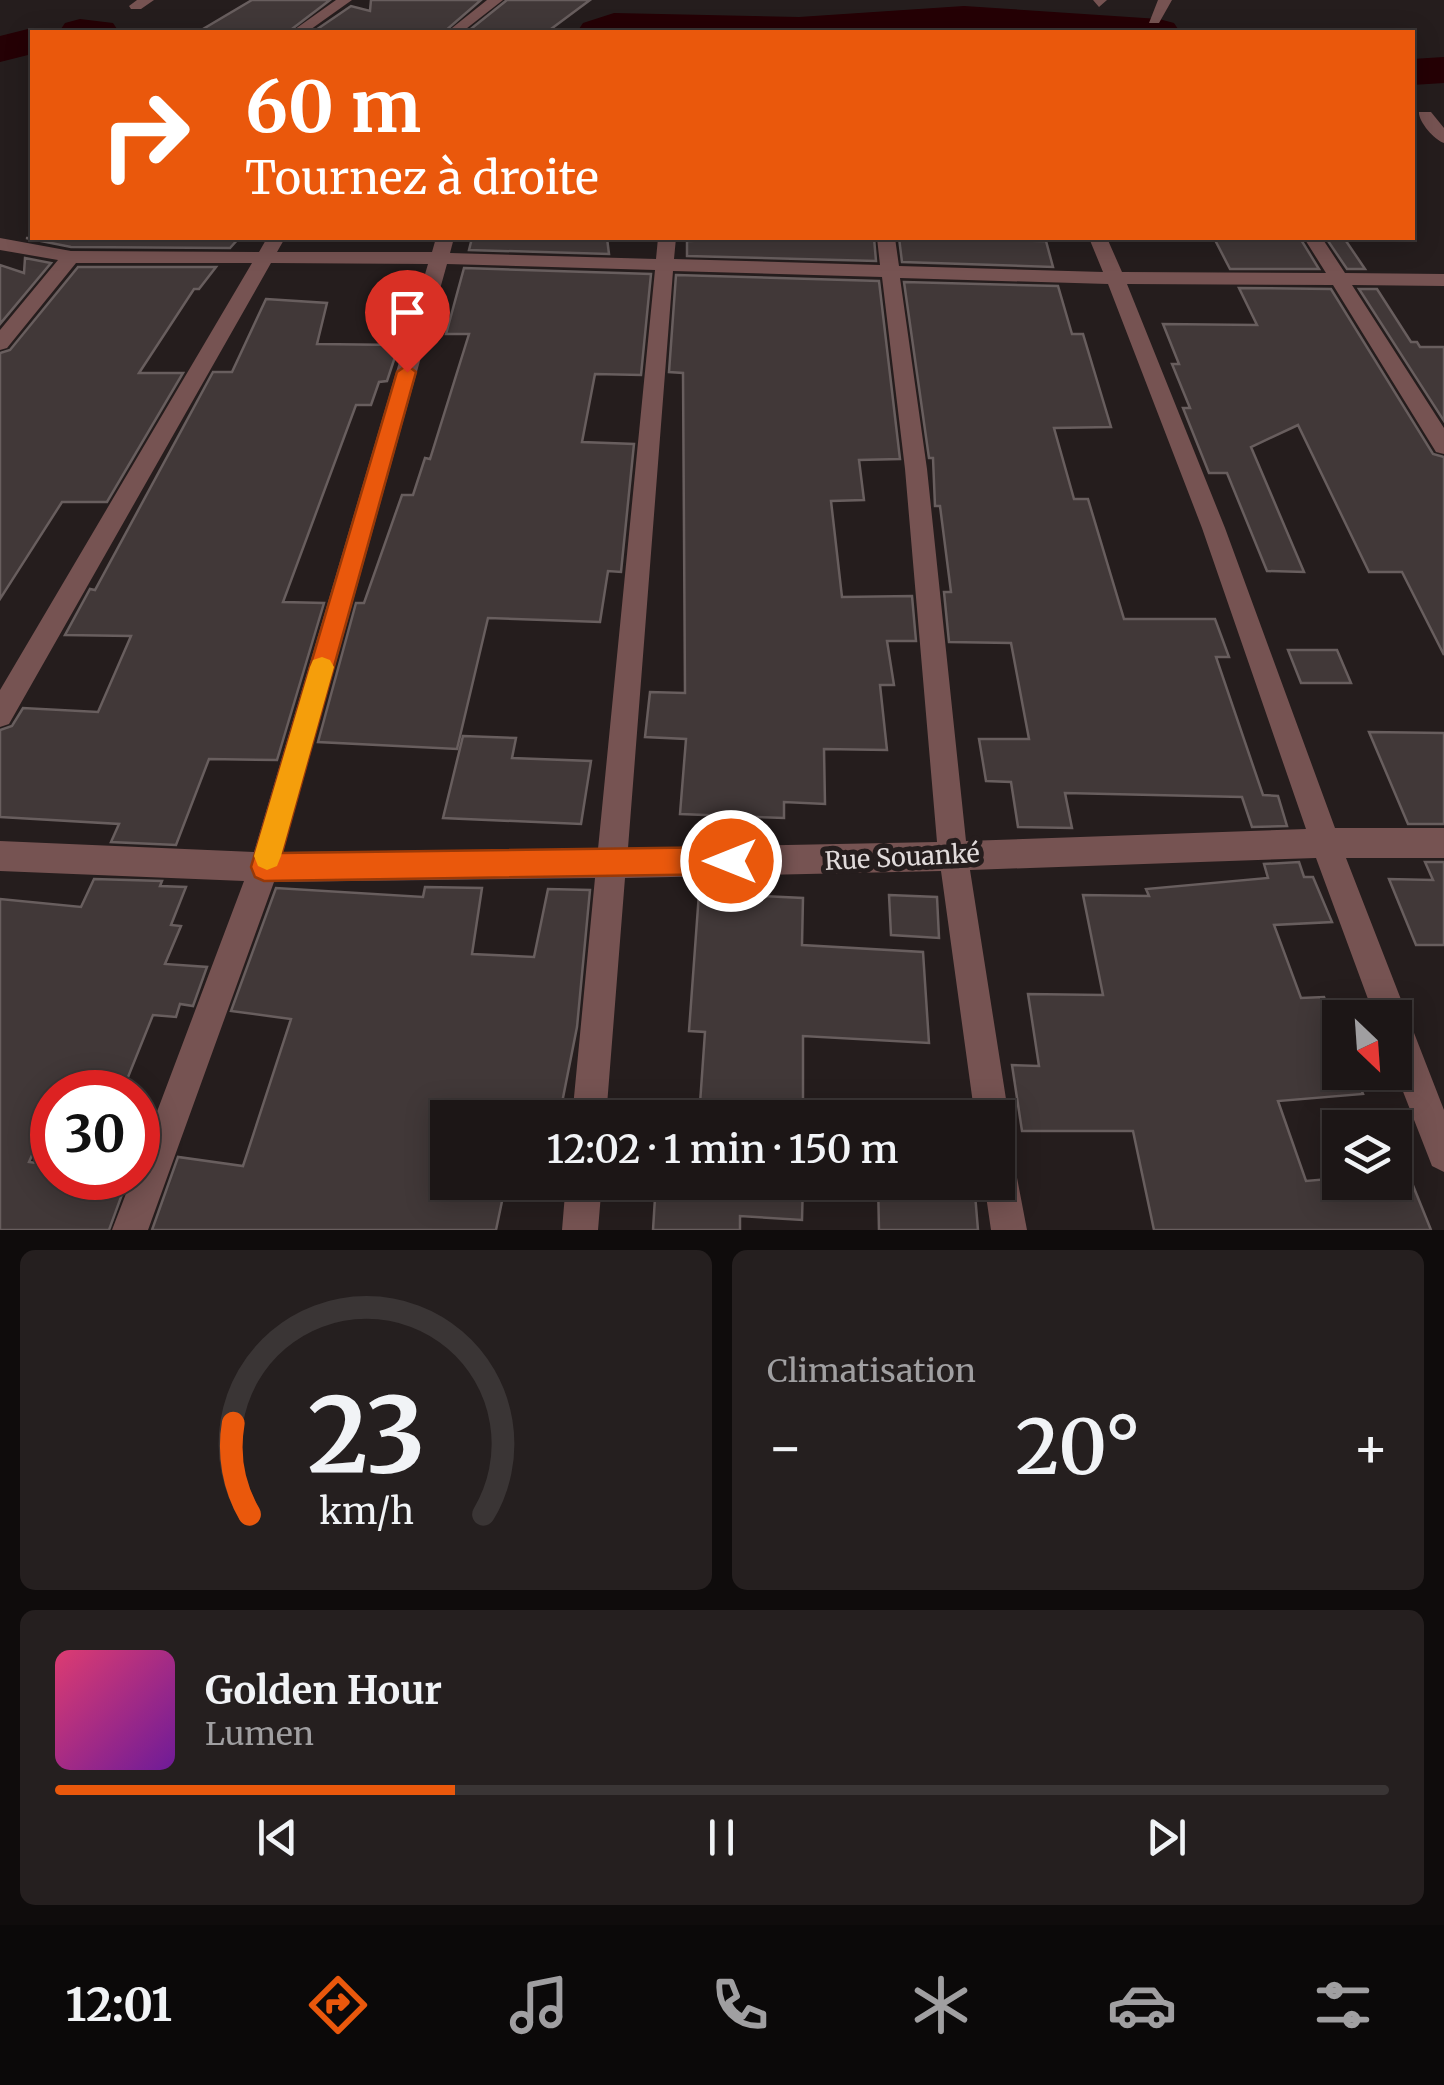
<!DOCTYPE html>
<html lang="fr">
<meta charset="utf-8">
<style>
:root{--surface:#1c1616;--page:#251f1f;--text:#f1f3f6;--muted:#a09fa1;--line:#3a3535;--accent:#ea580c}
body{margin:0;font-family:Merriweather,serif;background:var(--page);color:var(--text);height:100vh;display:flex;flex-direction:column;font-size:38px;white-space:nowrap}
*{box-sizing:border-box;margin:0}
p{font-size:32px;color:var(--muted)}
.icon{flex:none;width:55px;height:55px;fill:none;stroke:currentColor;stroke-width:2;stroke-linecap:round;stroke-linejoin:round}
.map{position:relative;height:1230px;overflow:hidden}
.details{display:flex;flex-direction:column;gap:20px;padding:20px;background:#0f0c0c;flex:1}
.details>*{flex:none}
.banner{position:absolute;left:30px;top:30px;width:1385px;height:210px;border-radius:0px;box-shadow:0 5px 25px #0003,0 0 0 2px var(--line);background:#ea580c;color:#fff;overflow:hidden}
.needle{width:65px;rotate:155deg}
.buttons{position:absolute;left:1322px;top:1000px;display:grid;gap:20px}
.buttons a{display:grid;place-items:center;width:90px;height:90px;border-radius:0px;background:var(--surface);box-shadow:0 5px 25px #0003,0 0 0 2px var(--line);font-size:50px}
.speed{position:absolute;left:30px;top:1070px;display:flex;gap:20px;font-size:50px;font-weight:700;text-align:center}
.speed>*{display:grid;place-content:center;width:130px;height:130px;border-radius:50%;background:var(--surface);box-shadow:0 5px 25px #0003,0 0 0 2px var(--line);line-height:1}
.speed .limit{border:15px solid #d22;background:#fff;color:#111}
.pin{position:absolute;display:grid;place-items:center;width:85px;height:85px;color:#fff;margin:-102px -42px;border-radius:50% 50% 50% 0;rotate:-45deg;box-shadow:0 0 10px #0007}
.pin .icon{rotate:45deg}
.me{position:absolute;width:110px;margin:-55px;rotate:270deg;stroke-linejoin:round;filter:drop-shadow(0 0 8px #0008)}
.turn{display:flex;align-items:center;gap:35px;height:210px;padding:0 50px;font-size:45px}
.turn .icon{width:130px;height:130px;stroke-width:2.5}
.turn b{display:block;font-size:70px;line-height:85px}
.big{font-size:75px;font-weight:600;line-height:1.1}
.details .widget{flex:1;display:flex;flex-direction:column;justify-content:center;gap:15px;min-width:0;padding:0 35px;border-radius:15px;background:var(--page)}
.details .dial{align-items:center;gap:0}
.dial svg{height:260px;overflow:visible;fill:none;stroke:var(--line);stroke-width:7;stroke-linecap:round;text-anchor:middle}
.dial text{fill:var(--text);stroke:none}
.song{display:flex;align-items:center;gap:30px}
.cover{width:120px;height:120px;border-radius:15px;background:linear-gradient(135deg,hsl(340 70% 55%),hsl(280 70% 35%))}
.played{height:10px;border-radius:5px;background:linear-gradient(90deg,var(--accent) 30%,var(--line) 30%)}
.keys{display:flex;justify-content:space-around;direction:ltr}
.heat{display:flex;justify-content:space-between;align-items:center;font-size:55px;direction:ltr}
.details .tiles{flex:1;display:grid;gap:20px;grid-template-columns:1fr 1fr}
.widget:last-child{grid-column:span 2}
.trip{position:absolute;left:430px;top:1100px;width:585px;height:100px;border-radius:0px;background:var(--surface);box-shadow:0 5px 25px #0003,0 0 0 2px var(--line);font-weight:600;line-height:100px;text-align:center}
.tab-bar{display:flex;height:160px;justify-content:space-around;align-items:center;background:#0b0909;color:var(--muted)}
.tab-bar .icon{width:70px;height:70px}
.tab-bar .current{color:var(--accent)}
.tab-bar b{font-size:45px;color:var(--text)}
.map>svg:first-child{display:block}
</style>
<div class="map">
<svg width="1444" height="1230" viewBox="0 0 1444 1230">
<rect width="100%" height="100%" fill="#251d1d"/>
<g fill="none" stroke-linecap="round" stroke-linejoin="round">
<path fill="#250105" fill-rule="evenodd" d="M964,6L1159,19L1174,23L1180,32H577L583,23L614,13L799,17Z
M80,19L113,23L119,32H59L65,23Z
M32,28L48,32H32V54L0,62V36Z
M1444,57V83L1412,85V59Z"/>
</g>
<path fill="#413838" stroke="#685e5e" stroke-width="2.5" d="M252,0H330L288,32H198Z
M371,0H481L444,32H313L351,6L370,11Z
M507,0H590L547,32H467Z
M26,238H239L230,248L71,247Z
M472,238H607L609,254L469,250Z
M775,238H874L876,261L687,256V241Z
M899,238L1046,241L1053,267L902,262Z
M1214,238H1300L1319,269H1230Z
M1326,238H1344L1365,269H1347Z
M25,258L51,263L0,324V265L24,273Z
M78,267H216L199,289H194L139,373H183L107,502H62L0,599V353L10,350Z
M464,268L651,274L641,375L595,374L582,442L634,444L621,572L608,571L600,622L488,618L457,749L318,742L356,603H364L402,495H413L425,458L430,459L469,334H446Z
M676,275L879,281L900,459L859,460L864,500L831,501L842,597L912,596L916,641H887L894,685H880L887,750L824,749L825,804L784,802V818L680,814L686,739L645,737L650,692L685,693L683,373L669,372Z
M904,282L1058,286L1072,334H1083L1111,427L1054,428L1074,499H1088L1124,619H1215L1229,657H1216L1263,795L1278,796L1287,826L1252,827L1242,797L1065,793L1072,828L1018,827L1011,782L986,781L979,739H1029L1011,643L949,642L944,592H951L940,506H935L933,458H929Z
M1239,288L1331,289L1433,454L1444,457V655L1402,572H1369L1298,425L1251,447L1304,572L1267,571L1227,473H1209L1183,408H1190L1172,364H1179L1163,324L1257,325Z
M1359,289H1377L1411,342H1417L1420,347H1444V421Z
M266,299L327,303L317,344L399,345L387,381L379,382L371,405H356L283,602L324,603L277,760L209,759L176,845L111,842L119,824L0,817V730L12,726L23,708L98,712L131,636L65,635L90,589L95,590L213,372H232Z
M1288,650H1337L1351,683H1301Z
M1369,732L1444,733V824H1408Z
M463,736L516,738L512,758L591,761L581,824L443,818Z
M1299,862L1304,877H1313L1332,922L1274,925L1301,998L1324,997L1340,1037V1072H1354L1363,1094L1278,1101L1306,1181L1340,1178V1182H1395V1174L1408,1173L1431,1230H1154L1133,1131H1022L1012,1065L1039,1066L1028,994L1103,995L1083,895L1149,896L1146,889L1268,878L1264,864Z
M1425,862H1444V945H1416L1389,879L1433,880Z
M94,879L162,881L160,886L186,887L171,925L181,926L165,964L207,967L193,1006L180,1004L176,1017L153,1015L122,1092L63,1089L52,1092V1111L29,1162L52,1165V1178H128L109,1230H0V899L81,907Z
M425,887L482,888L472,954L534,957L548,889L590,890L577,1027L559,1118H448V1182H506L496,1230H152L178,1157L243,1166L291,1019L231,1011L276,888L423,897Z
M699,893L803,898L802,945L923,952L929,1043L803,1036V1118H699L705,1032L689,1031Z
M889,895L937,897L939,938L891,935Z
M656,1182H803L802,1220L740,1216V1230H653Z
M878,1182H974L978,1230H879Z"/>
<g fill="none" stroke-linecap="round" stroke-linejoin="round">
<path fill="#765352" fill-rule="evenodd" d="M137,0H154L141,9H131L129,6Z
M336,0H352L307,32H291Z
M487,0H503L462,32H447Z
M1093,0H1107L1099,7Z
M1158,0H1172L1159,23H1149Z
M1419,112H1431L1444,128V143C1434,140 1418,121 1419,112Z
M0,238L71,251L259,252L267,238H285L277,252H432L436,238H454L450,253L656,259L658,238H676L674,259L880,265L877,238H895L899,266L1103,272L1089,238H1107L1122,272L1326,273L1304,238H1322L1345,273L1444,274V286L1352,285L1444,428V454L1436,452L1333,285L1127,284L1225,528L1335,828H1444V858H1346L1444,1110V1172L1432,1166L1395,1071V1018H1375L1316,858L970,870L1009,1118L1004,1130L998,1133V1118H975L941,871L625,878L606,1118H572L595,878L274,882L148,1230H112L132,1178H138V1162L244,881L0,871V841L254,852L428,264L271,263L9,724L0,727V690L252,263H76L7,348L0,350V330L58,260L0,250ZM447,264L655,270L598,849L283,852ZM673,271L882,277L905,469L937,842L628,848ZM900,278L1108,284L1202,528L1306,829L966,841L927,469Z
M998,1135L1010,1141L1027,1230H991L984,1182H998Z
M566,1182H602L598,1230H562Z"/>
</g>
<path fill="#ea580c" stroke="#983908" stroke-width="2.5" d="M407,365L416,372L282,853L731,847L741,851L744,861L741,870L731,874L264,881L255,877L251,867L397,372Z"/>
<path fill="#f59e0b" d="M322,657L330,660L334,667L281,856L277,866L267,870L258,866L254,856L310,667L313,660Z"/>
<g text-anchor="middle" dominant-baseline="central" stroke-width="10" stroke-linejoin="round" paint-order="stroke">
<g font-size="25" fill="#e1dbdb" stroke="#251d1d">
<text transform="translate(902 857) rotate(-3)">Rue Souanké</text>
</g>
</g>
</svg>
<div class="buttons">
<a><svg class="needle" viewBox="-14 -14 28 28"><path d="M0-13l5 13h-10z" fill="#e53935"/><path d="M0 13l5-13h-10z" fill="#a09fa1"/></svg></a>
<a><svg class="icon" aria-label="layers" viewBox="0 0 24 24"><path d="M12 4l9 5-9 5-9-5zM3 14l9 5 9-5"/></svg></a>
</div>
<div class="speed"><div class="limit">30</div></div>
<div class="pin" style="left:407px;top:372px;background:#d93025"><svg class="icon" aria-label="arrive" viewBox="0 0 24 24"><path d="M6 21V4h12l-3 4 3 4H6"/></svg></div>
<svg class="me" style="left:731px;top:861px" viewBox="-20 -20 40 40"><circle r="17" fill="#ea580c" stroke="#fff" stroke-width="3"/><path d="M0-11L8 9 0 5-8 9z" fill="#fff"/></svg>
<div class="trip">12:02 · 1 min · 150 m</div>
<div class="banner">
<div class="turn"><svg class="icon" aria-label="right" viewBox="0 0 24 24"><path d="M7 20v-9h11M14 6l5 5-5 5"/></svg><div><b>60 m</b>Tournez à droite</div></div>
</div>
</div>
<section class="details">
<div class="tiles">
<div class="widget dial"><svg viewBox="0 0 100 80">
<path d="M14 69A42 42 0 1 1 86 69"/>
<path d="M14 69A42 42 0 0 1 9 41" stroke="#ea580c"/>
<text x="50" y="56" font-size="32" font-weight="700">23</text>
<text x="50" y="72" font-size="11">km/h</text>
</svg></div>
<div class="widget"><p>Climatisation</p>
<div class="heat"><a>−</a><b class="big">20°</b><a>+</a></div>
</div>
<div class="widget">
<div class="song"><i class="cover"></i><div><b>Golden Hour</b><p>Lumen</p></div></div>
<div class="played"></div>
<div class="keys"><svg class="icon" aria-label="previous" viewBox="0 0 24 24"><path d="M18 5L8 12l10 7zM5 5v14"/></svg><svg class="icon" aria-label="pause" viewBox="0 0 24 24"><path d="M8 5v14M16 5v14"/></svg><svg class="icon" aria-label="next" viewBox="0 0 24 24"><path d="M6 5l10 7-10 7zM19 5v14"/></svg></div>
</div>
</div>
</section>
<nav class="tab-bar">
<b>12:01</b>
<svg class="icon current" aria-label="directions" viewBox="0 0 24 24"><path d="M12 3l9 9-9 9-9-9zM9 14v-3h6M13 9l2 2-2 2"/></svg>
<svg class="icon" aria-label="music" viewBox="0 0 24 24"><path d="M9 18V5l10-2v13"/><circle cx="6" cy="18" r="3"/><circle cx="16" cy="16" r="3"/></svg>
<svg class="icon" aria-label="phone" viewBox="0 0 24 24"><path d="M5 4h4l2 5-3 2q2 4 5 5l2-3 5 2v4C11 20 4 13 5 4z"/></svg>
<svg class="icon" aria-label="climate" viewBox="0 0 24 24"><path d="M12 3v18M4 7l16 10M4 17L20 7"/></svg>
<svg class="icon" aria-label="car" viewBox="0 0 24 24"><path d="M5 17H2v-5l4-1 3-4h7l3 4 3 1v5h-3M9 17h6M6 11h13"/><circle cx="7" cy="17" r="2"/><circle cx="17" cy="17" r="2"/></svg>
<svg class="icon" aria-label="filters" viewBox="0 0 24 24"><path d="M4 7h16M4 17h16"/><circle cx="9" cy="7" r="2"/><circle cx="15" cy="17" r="2"/></svg>
</nav>
